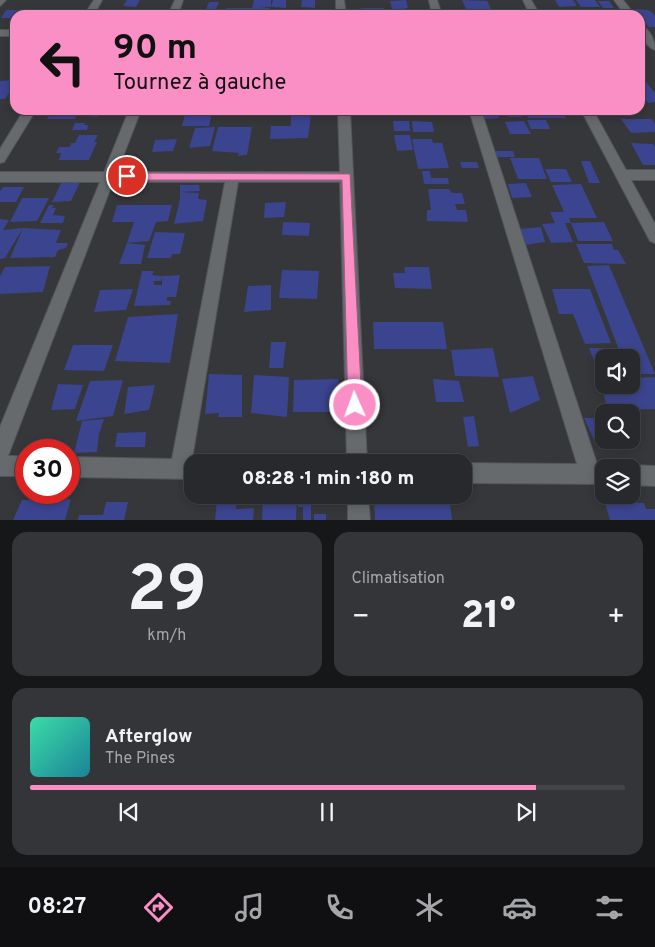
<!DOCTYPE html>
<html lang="fr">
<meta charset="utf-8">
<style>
:root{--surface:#28292c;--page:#343538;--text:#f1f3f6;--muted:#a5a6a9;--line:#444548;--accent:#fa8fc6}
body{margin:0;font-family:Overpass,sans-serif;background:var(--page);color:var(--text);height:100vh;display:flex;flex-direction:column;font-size:19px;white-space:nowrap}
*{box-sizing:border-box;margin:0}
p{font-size:16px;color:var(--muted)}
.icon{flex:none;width:28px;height:28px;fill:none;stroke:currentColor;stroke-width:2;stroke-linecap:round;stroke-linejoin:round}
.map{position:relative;height:520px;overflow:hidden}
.details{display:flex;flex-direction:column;gap:12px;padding:12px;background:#161718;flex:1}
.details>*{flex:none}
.banner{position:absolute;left:10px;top:10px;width:635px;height:105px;border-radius:15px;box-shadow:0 2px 8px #0003,0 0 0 1px var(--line);background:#fa8fc6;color:#111;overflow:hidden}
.buttons{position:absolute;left:595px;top:349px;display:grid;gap:10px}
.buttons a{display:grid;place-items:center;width:45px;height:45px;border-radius:10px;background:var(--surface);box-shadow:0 2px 8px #0003,0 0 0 1px var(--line);font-size:25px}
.speed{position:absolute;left:15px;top:439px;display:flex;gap:10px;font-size:25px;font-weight:700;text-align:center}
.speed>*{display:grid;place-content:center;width:65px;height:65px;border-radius:50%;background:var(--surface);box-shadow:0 2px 8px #0003,0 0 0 1px var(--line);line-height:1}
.speed .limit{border:8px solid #d22;background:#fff;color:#111}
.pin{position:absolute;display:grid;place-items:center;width:42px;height:42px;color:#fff;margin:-21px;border:2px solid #fff;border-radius:50%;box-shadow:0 1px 5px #0007}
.me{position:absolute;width:55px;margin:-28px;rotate:358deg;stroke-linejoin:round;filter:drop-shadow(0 0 4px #0008)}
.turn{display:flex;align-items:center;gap:18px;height:105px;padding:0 20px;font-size:22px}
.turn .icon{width:65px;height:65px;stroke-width:2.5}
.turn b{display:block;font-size:35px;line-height:42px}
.big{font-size:38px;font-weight:800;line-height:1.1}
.details .card{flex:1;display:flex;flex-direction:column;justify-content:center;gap:8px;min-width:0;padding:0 18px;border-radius:15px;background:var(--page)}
.details .dial{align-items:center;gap:0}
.dial b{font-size:65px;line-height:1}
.song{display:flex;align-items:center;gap:15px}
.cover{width:60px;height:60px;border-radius:8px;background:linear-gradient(135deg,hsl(160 70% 55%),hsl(190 70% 35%))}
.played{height:5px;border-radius:2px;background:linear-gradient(90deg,var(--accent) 85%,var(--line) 85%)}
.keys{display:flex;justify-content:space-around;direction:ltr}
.heat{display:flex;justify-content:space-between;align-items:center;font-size:28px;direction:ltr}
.details .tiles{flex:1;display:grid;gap:12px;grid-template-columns:1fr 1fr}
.card:last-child{grid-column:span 2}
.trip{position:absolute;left:184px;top:454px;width:288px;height:50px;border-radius:15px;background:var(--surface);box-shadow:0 2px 8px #0003,0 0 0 1px var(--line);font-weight:800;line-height:50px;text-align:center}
.dock{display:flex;height:80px;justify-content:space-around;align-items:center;background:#101012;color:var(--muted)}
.dock .icon{width:35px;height:35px}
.dock .current{color:var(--accent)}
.dock b{font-size:22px;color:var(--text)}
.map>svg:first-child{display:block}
</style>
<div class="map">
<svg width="655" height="520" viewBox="0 0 655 520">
<rect width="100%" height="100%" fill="#35373a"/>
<path fill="#3b448e" d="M127,0H140L136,7L123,6Z
M254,0H271V7H261L270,8L269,15H225L226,8H252Z
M273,0H286V8L271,7Z
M302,0H315V8L301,7Z
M406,0L408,8H405V12H412L413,15H389L387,9H392L390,1Z
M462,0L487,1L491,9H466Z
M555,0H573L577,6L559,7Z
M576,0H595L600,7H581Z
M598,1H609L614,8H603Z
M209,2H219L216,10L206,9Z
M363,8H384L385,15H348V11Z
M48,9L44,15H22L25,11Z
M451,9H464L466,15H453Z
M567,9H580L584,15H570Z
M635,9L648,10L653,13L655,16V27H648Z
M6,10H24L19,15H15V18H1Z
M300,10H316V15H300Z
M135,11H155L153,15H134Z
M15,80V84L5,99H0V81Z
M640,82H646L655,93V102L648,103L640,92Z
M49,110H80L75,119H47L50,113H46Z
M85,110H102L98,117L82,116Z
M186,110H213L209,126H182Z
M480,110H495L499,118L482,119Z
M505,110H519L522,117H508Z
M524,110H562L566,118H528Z
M291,115H311L308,138L270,139L271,126H291Z
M621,119H652L655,124V132L631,133Z
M527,120H546L550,129H531Z
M393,121H409L410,131H394Z
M412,121L432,122L434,132H413Z
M524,121L531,134H510L505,122Z
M75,123H85L84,125H88L87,130H72Z
M215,127L210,146L189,148L195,128Z
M218,127H252L247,155L238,156L239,153L212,151Z
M79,135H98L94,142H97L89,160H59L61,153H56L59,147H70L71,143H75Z
M394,135H410L413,150L397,151Z
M177,139L173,151L152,152L155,140Z
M412,139H432L433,143H442L449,168L418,169Z
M631,143L653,144L655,147V165H643Z
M495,151H513L515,157H497Z
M510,158H539L547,179H518Z
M581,161H590L600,183H589Z
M460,162H477L479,168H462Z
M545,169H566L572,182H551Z
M422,171H430L431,178H448L449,184H424Z
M81,180L71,201L52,202L62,181Z
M526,183L532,197L512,198L508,184Z
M581,184L597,218H569L571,223H565L573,242L551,243L542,224L555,223L550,212H564L552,185Z
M180,185H199L200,191L180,192L199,193L198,199L207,200L203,221L174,224L180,199Z
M3,187H24L16,202H0V191Z
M428,189H449L452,193H462L465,204H455L457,210H466L468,222L427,221V210H431Z
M22,198H49L37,221L10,222Z
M286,202L284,217L264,218L265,203Z
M49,205H54L52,208H56L53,215L65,216L63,223H40Z
M117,205H172L168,221L156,222L149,241L127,243L134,222H112Z
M0,219L9,220L3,230L23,228L5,258L0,259Z
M283,222L310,223L309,236L282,235Z
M604,222L613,241H578L571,223Z
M541,227L545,242L525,245L519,229Z
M23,228L61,230L56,243H68L66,248L58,250L55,257L10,258Z
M155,232L185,233L180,254H172L171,258H147Z
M127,243L145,245L141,264H119Z
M576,244H612L614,250H618L626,264L584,263Z
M609,265L655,374H631V358H622L587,266Z
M50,266L43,292L0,294V276L5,267Z
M404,267H429L432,289L395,288L393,273H405Z
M282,270L319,271L317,299L279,298Z
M142,271H154L152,275L162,276L161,281H154V285H162V276L180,275L176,297H167V301H171L170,305L134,306Z
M271,285V310L244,312L248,286Z
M133,289L126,310L94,312L100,290Z
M552,289H590L611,343L585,344L573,314H559Z
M178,314L170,363L115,361L128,317Z
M373,322H443L447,349H374Z
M271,342H286L283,368H269Z
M73,345H113L104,371L64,370Z
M493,348L499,377L455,376L451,350Z
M589,348H616L619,358H604V373H599Z
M209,374L242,375V417H218L219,413L205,414Z
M254,375L289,377L287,417L251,413Z
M533,376L540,400L510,413L502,379Z
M655,377V409L608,410L599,378H604V385H631V378Z
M339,379L336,412H293L294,380Z
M433,379L459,381L464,402H436Z
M123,380L113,416L76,421L90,381Z
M58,384L83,385L75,409L51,410Z
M155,385L149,410L124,414L128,387Z
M474,416L479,446L468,447L463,417Z
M584,418H604V440H621L623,444H596Z
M104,419L99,434L97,452L74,453L82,421Z
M146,432L145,447H115L117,433Z
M263,495H297L296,520H262Z
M298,495H311V520H303V507H298Z
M374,495H449L452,520H375Z
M71,499L65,520H13L22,500Z
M217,500H237L236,509L254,508L253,520H215Z
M106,502H128L124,520H78L79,515H103Z
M605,503H644L646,509H655V520H610Z
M314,514H326V520H314Z"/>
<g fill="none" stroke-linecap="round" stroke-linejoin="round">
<g stroke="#525457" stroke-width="2">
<path id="minor" d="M0,0H6L0,6Z
M94,0H102L94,15H84Z
M175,0H183L178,15H168Z
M336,0H344L346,15H336Z
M429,0H437L442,15H432Z
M523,0H531L540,15H530Z
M614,0H623L635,15H625Z
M640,25C650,29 655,40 655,50C645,46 640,35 640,25Z
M0,30H15V36H0Z
M24,110H36L4,162L0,163V149Z
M129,110H141L117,172H340L338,110H350L367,462H347L340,182H238L192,459L199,462H192V479L69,477V457L172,459L225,182H113L8,456H26V476H0V427L100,182H0V172H104Z
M469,110H481L597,464H604L611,468H604V484L462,483V463L577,464Z
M581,110H593L626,170H655V180H631L655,224V243L650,241Z
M631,465L655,466V486L631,485V468H625Z
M348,495H368L370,520H348Z"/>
</g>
<use href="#minor" fill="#676a6d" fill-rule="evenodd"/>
</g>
<path fill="#fa8fc6" stroke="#a25d81" d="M127,173L350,174L362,405L360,410L355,412L350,410L348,405L342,180H127L122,176Z"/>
</svg>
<div class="buttons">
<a><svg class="icon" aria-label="sound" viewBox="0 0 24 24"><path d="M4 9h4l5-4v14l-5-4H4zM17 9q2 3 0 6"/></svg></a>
<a><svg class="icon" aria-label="search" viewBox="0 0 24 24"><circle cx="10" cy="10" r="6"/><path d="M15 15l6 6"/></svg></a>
<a><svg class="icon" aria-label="layers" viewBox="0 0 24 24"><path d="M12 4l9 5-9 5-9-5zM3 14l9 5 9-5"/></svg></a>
</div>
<div class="speed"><div class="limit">30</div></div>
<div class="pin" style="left:127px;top:176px;background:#d93025"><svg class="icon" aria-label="arrive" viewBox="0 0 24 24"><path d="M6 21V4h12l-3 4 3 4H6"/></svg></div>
<svg class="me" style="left:355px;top:405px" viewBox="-20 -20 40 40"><circle r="17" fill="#fa8fc6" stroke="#fff" stroke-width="3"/><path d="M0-11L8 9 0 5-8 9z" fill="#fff"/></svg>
<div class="trip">08:28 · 1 min · 180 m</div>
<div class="banner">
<div class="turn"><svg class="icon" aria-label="left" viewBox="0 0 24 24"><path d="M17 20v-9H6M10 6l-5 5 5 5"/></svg><div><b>90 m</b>Tournez à gauche</div></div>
</div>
</div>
<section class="details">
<div class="tiles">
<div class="card dial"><b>29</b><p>km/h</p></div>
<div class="card"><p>Climatisation</p>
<div class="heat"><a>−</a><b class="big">21°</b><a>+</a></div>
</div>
<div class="card">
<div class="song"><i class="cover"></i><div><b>Afterglow</b><p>The Pines</p></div></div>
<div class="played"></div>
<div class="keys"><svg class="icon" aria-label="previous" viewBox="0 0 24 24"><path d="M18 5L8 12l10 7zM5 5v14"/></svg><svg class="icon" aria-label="pause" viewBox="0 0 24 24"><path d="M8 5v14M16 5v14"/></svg><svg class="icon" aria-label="next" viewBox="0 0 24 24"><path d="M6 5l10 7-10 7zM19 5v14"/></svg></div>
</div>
</div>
</section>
<nav class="dock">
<b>08:27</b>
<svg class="icon current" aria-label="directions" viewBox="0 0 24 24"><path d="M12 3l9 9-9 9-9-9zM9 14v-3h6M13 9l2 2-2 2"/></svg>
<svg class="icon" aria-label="music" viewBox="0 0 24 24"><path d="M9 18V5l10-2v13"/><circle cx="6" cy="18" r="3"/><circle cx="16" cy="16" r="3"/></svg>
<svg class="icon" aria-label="phone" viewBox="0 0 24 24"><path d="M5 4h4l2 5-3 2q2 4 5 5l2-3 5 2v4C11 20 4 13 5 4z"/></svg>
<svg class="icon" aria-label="climate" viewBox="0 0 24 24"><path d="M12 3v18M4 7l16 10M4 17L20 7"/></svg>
<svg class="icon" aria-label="car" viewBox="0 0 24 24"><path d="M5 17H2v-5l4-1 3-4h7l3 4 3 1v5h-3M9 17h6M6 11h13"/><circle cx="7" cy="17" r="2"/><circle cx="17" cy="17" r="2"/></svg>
<svg class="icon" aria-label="filters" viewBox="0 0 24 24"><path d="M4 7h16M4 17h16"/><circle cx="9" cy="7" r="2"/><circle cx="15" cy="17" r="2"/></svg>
</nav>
